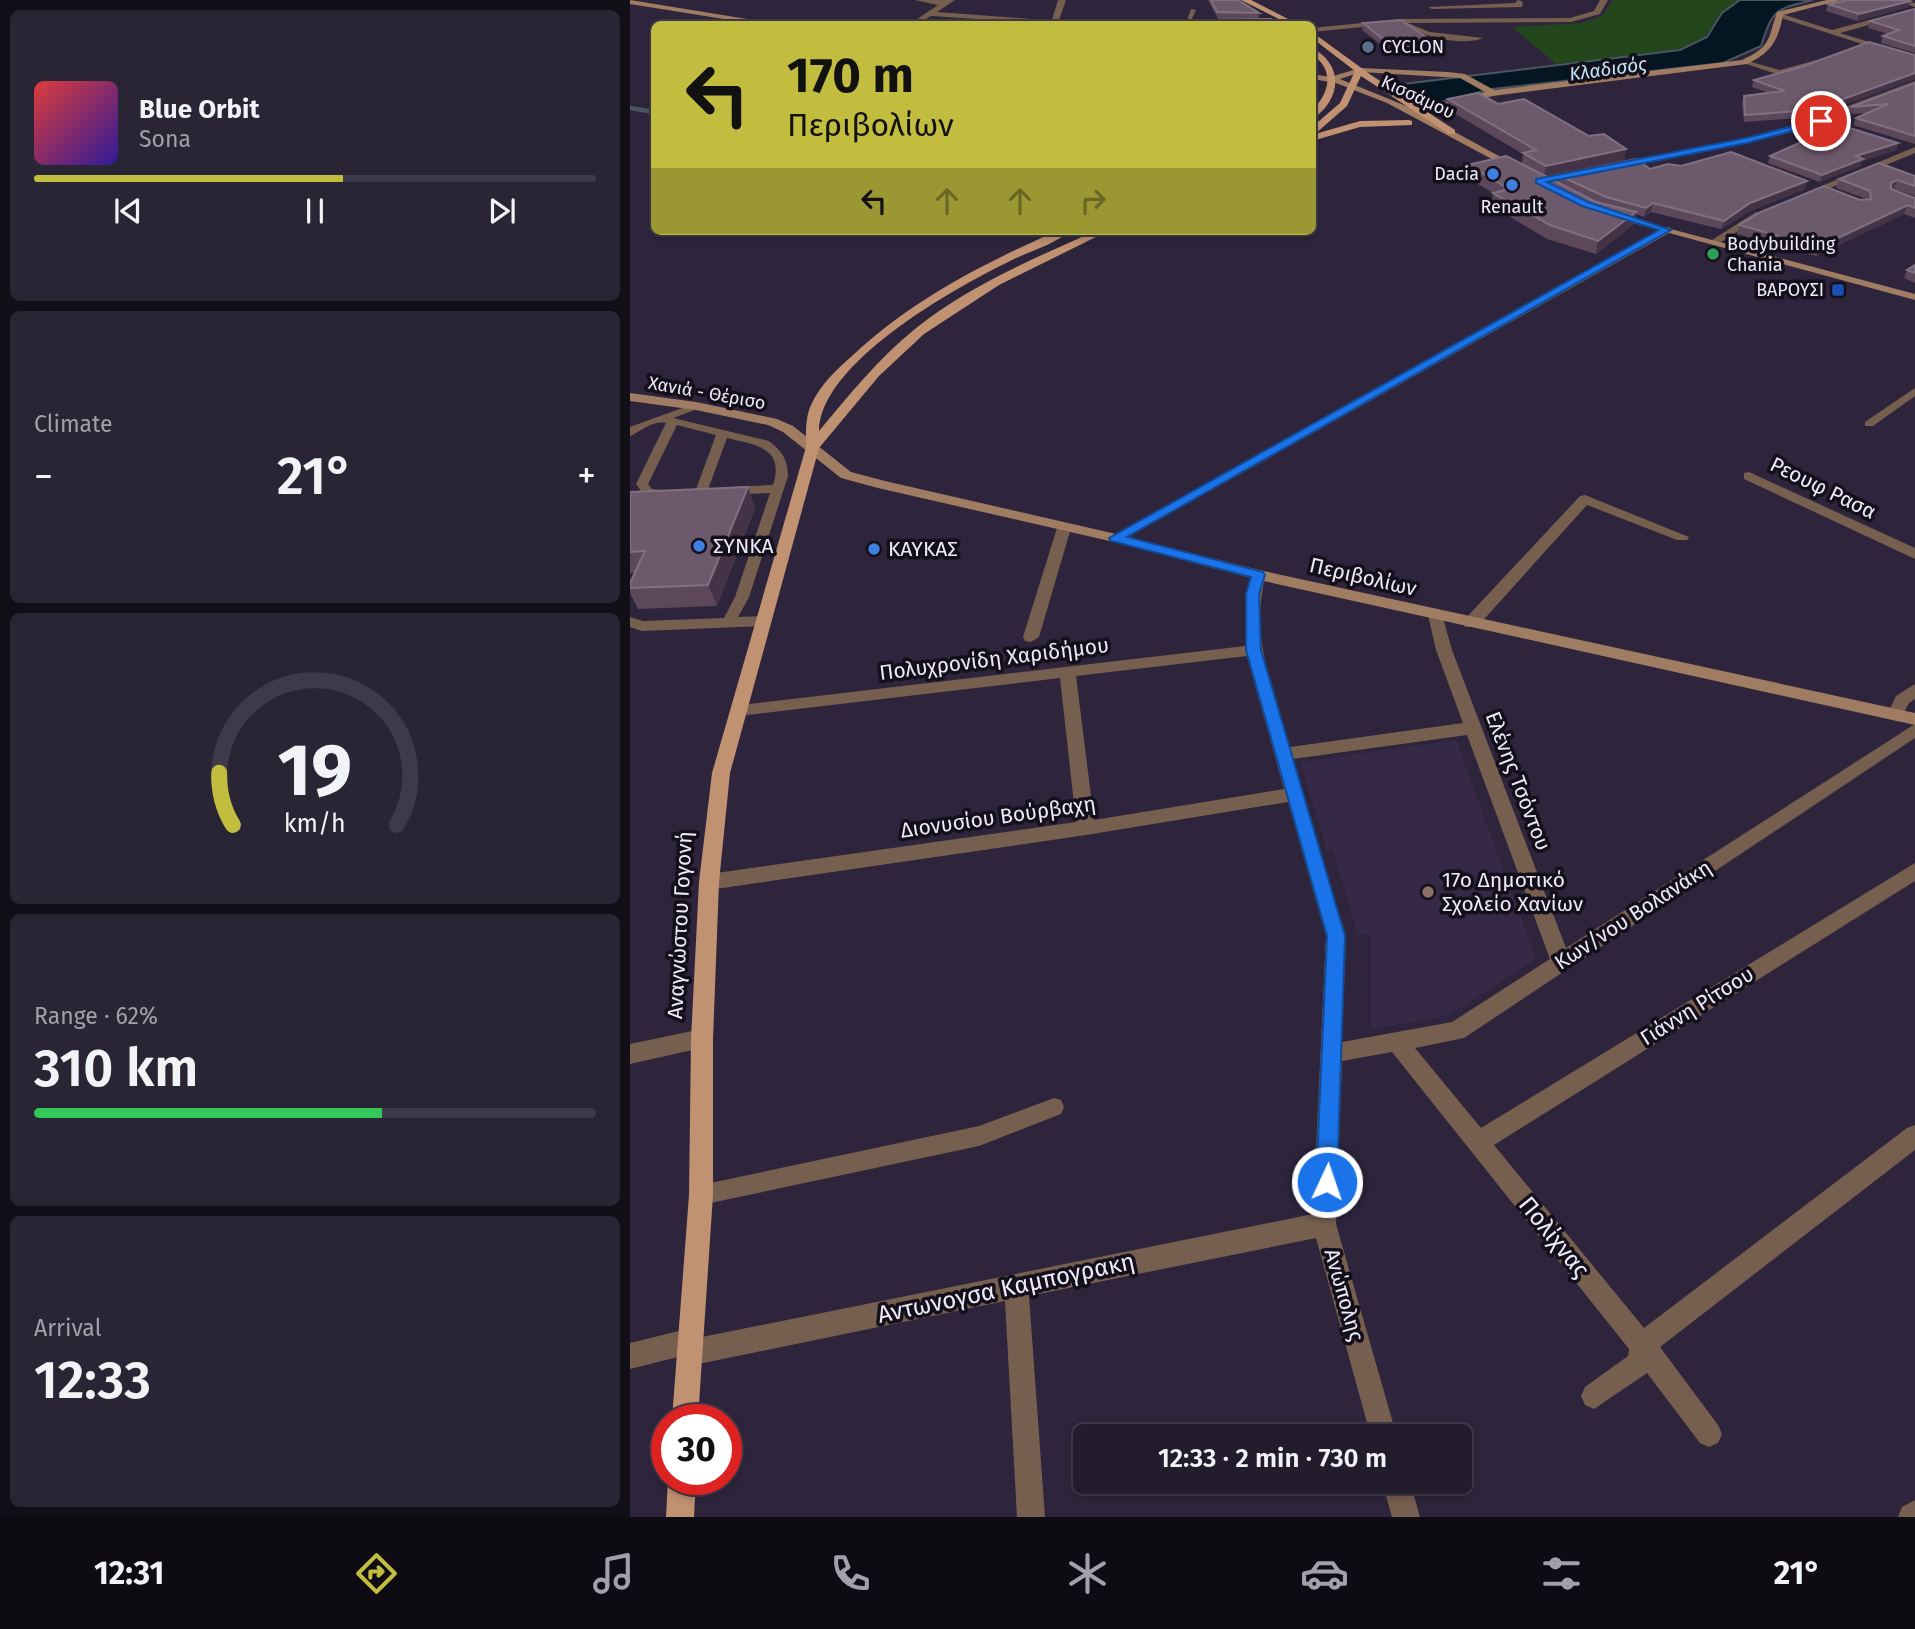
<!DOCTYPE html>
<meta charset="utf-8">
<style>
:root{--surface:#221c2d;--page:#2a2535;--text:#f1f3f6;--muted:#a2a1aa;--line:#3f3a49;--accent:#c2bd3f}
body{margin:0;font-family:"Fira Sans",sans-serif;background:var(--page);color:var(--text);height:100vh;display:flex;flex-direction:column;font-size:26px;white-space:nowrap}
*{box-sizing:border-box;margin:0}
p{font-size:23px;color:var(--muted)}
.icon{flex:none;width:38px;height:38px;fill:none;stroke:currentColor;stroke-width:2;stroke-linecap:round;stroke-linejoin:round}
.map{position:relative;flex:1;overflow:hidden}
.sheet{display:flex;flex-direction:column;gap:10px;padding:10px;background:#130f19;width:630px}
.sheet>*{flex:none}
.guide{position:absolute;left:21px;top:21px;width:665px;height:214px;border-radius:10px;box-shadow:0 4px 10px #0003,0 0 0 2px var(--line);background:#c2bd3f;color:#111;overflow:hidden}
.speed{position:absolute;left:21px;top:1404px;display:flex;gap:14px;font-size:35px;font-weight:700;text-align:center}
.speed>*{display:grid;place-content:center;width:91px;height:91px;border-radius:50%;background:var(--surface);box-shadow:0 4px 10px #0003,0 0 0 2px var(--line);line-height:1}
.speed .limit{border:10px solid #d22;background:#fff;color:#111}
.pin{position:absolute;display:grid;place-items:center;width:60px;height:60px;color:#fff;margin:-30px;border:4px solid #fff;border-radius:50%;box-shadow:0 2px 7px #0007}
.me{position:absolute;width:77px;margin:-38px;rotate:3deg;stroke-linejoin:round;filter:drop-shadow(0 0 5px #0008)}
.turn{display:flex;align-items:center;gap:24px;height:147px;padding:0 21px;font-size:32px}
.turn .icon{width:91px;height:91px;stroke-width:2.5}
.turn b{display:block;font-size:49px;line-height:60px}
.lanes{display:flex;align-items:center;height:66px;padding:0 21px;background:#0003;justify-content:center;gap:35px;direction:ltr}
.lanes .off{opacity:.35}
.big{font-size:52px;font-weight:600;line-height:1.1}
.sheet .tile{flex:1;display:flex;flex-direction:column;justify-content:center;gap:10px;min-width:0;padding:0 24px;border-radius:10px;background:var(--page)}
.sheet .dial{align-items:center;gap:0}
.dial svg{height:182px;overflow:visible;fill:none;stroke:var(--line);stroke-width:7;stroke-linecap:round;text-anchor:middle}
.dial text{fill:var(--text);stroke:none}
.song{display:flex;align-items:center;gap:21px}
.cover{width:84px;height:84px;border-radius:10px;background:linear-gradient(135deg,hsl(0 70% 55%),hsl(250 70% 35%))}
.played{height:7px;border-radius:4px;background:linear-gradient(90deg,var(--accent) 55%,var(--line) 55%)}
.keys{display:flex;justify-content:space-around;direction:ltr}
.heat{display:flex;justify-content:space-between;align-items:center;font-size:38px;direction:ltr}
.charge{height:10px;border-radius:5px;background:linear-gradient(90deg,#34c759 62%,var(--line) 0)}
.trip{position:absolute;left:443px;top:1424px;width:399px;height:70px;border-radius:10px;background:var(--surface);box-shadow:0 4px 10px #0003,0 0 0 2px var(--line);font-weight:600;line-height:70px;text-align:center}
.dock{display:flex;height:112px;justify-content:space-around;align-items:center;background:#0e0b12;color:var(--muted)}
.dock .icon{width:49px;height:49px}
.dock .selected{color:var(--accent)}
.dock b{font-size:32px;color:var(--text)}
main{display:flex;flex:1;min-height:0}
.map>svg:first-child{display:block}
</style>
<main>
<section class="sheet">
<div class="tile">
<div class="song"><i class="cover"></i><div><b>Blue Orbit</b><p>Sona</p></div></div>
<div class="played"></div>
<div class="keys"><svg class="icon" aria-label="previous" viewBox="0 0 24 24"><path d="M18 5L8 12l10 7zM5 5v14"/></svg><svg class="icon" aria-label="pause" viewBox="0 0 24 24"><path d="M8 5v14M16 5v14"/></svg><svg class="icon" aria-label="next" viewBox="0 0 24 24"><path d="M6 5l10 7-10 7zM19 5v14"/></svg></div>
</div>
<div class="tile"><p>Climate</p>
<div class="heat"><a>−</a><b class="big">21°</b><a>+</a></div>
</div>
<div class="tile dial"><svg viewBox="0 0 100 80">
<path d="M14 69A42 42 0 1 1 86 69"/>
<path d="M14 69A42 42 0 0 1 8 46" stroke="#c2bd3f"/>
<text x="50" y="56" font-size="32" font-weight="700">19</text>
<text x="50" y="72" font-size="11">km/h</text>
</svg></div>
<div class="tile"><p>Range · 62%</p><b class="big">310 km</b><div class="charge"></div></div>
<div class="tile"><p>Arrival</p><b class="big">12:33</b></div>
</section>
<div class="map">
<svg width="1285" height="1517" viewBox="0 0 1285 1517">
<rect width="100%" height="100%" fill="#2e253c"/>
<path fill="#352947" d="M826,740L906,959L818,1016L741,1029V934L728,935L703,850L697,851L670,762Z"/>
<path fill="#23461c" d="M983,0H1109L1091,13L1075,37L1049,49L1033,53L926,64L882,27L951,23L972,16Z"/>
<path fill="#041621" stroke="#4a5562" stroke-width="2" d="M1110,0H1183C1146,9 1143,8 1131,46L1093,63L862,89L798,105L765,85L1050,50L1077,37L1092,13Z"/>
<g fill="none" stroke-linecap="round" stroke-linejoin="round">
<path stroke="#4a5562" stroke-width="4.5" d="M0,108L24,112"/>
<path fill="#765f4f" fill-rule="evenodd" d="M1266,0L1285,3V7L1267,1Z
M561,9L566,10L560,23H556Z
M770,20L800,32L853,38C832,47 789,36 770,22Z
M1285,388V396L1243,426H1235V422Z
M66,403L72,406L70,408L43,418L139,441C152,451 158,460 158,476L119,597L108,617L135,616L142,621L135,626L12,631L0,627V617L13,621L94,618L105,597L140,493L97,495L91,491L97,487L143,485C155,447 125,445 97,438L77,492L71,496L67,495L65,492L86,435L47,425L18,484L22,489L41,491L43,494L37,498L14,495L6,484L36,423C22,420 12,431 0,436V427Z
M424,1098L431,1100L434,1107L431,1114L349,1146L71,1205L64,1202L60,1195L64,1188L71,1185L349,1126Z"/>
<path fill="#765f4f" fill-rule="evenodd" d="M285,0H325L307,12L415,20H422L428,0H436L429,20L519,19L639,24H421L301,16L287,24H280L308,5Z
M888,0L893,2L892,7L802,9L798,7L885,3Z
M970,0H978L970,14L941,22L772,23L682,32V28L772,19L940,18L964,11Z
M1285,8V12L1210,33L1285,56V61L1145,16L1152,14L1202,30Z
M1194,58L1197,62L1150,75L1110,62L1114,60L1150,70Z
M1285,81V86L1164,132L988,169L983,166L1159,128Z
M1285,147V153L1178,197L1170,195Z
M1126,212L1135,214L1088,244L1079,242Z
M1037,227L1041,228V232L491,541L486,542L479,538Z
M1119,472L1285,548V559L1114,479V473Z
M955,495L1059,537L1057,540H1047L957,505L847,627H835L833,623L835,619L950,496Z
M434,524L441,528L409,637L401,642L395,641L393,637L427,528Z
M629,570L636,575C619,633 643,691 660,747L833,723L806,650L798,615L806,610L811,611L822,650L936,948L1285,724V738L834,1038L785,1048L851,1128L1285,863V881L864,1145L1014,1328L1277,1128L1285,1125V1150L1030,1347L1088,1425L1092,1434L1088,1443L1079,1447L1070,1443L1017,1373L964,1409L955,1405L951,1396L955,1387L998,1356L999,1349L762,1052L712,1061L706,1224L767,1437H741L686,1238L399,1296L415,1517H387L375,1301L59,1366L50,1362L48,1357L0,1369V1343L61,1328L70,1332L72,1337L683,1214L696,936L658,802L456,835L79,890L72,887L69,882L72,877L79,874L446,822L430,678L109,716L103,714L101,710L103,706L615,646V594L622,575ZM617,656L654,789L464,820L446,676ZM837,735L920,959L822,1022L712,1042L716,936L663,759Z
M1285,684V699L1279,703L1271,719H1259L1257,715L1266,696Z
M72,1029L80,1032L83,1039L80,1046L0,1064V1044Z
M752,1482H780L790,1517H762Z
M1285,1500V1517H1268L1272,1507Z"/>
<path fill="#a07c63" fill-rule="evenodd" d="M0,0L136,22L140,24H125L0,4Z
M1197,0H1211L1153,15C1148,41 1141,53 1117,64L863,96L790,113L889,167V171L886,172L757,103L706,83L682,79V74L700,77L730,68L818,72L835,74L864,90L1112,60C1141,47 1138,39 1147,12ZM731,72L830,78L855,92L786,110L710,79Z
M977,212L1285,294V300L977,216Z
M0,393L66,402L147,419L163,426L221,472L255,481L486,534L629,570L1285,713V725L629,580L484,542L248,488L211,478L153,432L138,425L66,410L0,401Z"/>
<path fill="#c19272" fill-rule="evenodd" d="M611,0H621L668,24H659Z
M682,32L741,75L825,130V134H819L731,76L717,106L685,134L730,121L779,120L782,121V125L730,127L682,141V127L710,103L725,71L682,38Z
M682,48C715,65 711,101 682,119V111C700,92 705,71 682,54Z
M427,231H440C424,245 397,252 378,262C323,289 190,363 189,431C219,395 249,358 285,329C338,286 403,259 465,231H478L369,285L294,334L249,376L189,448L100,773L89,882L83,1039V1195L68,1419H42L59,1195L61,1039L69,882L82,773L176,447C176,433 175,418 181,405C190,385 206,370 222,356C282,300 352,264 427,231Z
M38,1479H66L64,1517H36Z"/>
</g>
<path fill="#5d485b" d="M578,0H601L629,13V19L650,24H592L591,20H596L588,19Z
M1280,1L1278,7L1227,21L1196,11L1198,4Z
M1285,9V53L1251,43L1253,36L1258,34L1238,28L1240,21Z
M733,23L804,49L770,53L764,49L758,50L732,30Z
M1285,55V79L1181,117L1114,122L1112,103L1114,96L1139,93L1122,87L1124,80Z
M1285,83V144L1223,125L1226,118L1238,113L1219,114L1221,107Z
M818,99L868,104L996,149L994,160L916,176L927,181L928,175L1020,169L1177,181L1175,189L1118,212L1091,229L1021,212L1014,217L1006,214L1003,225L966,254L917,239L862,206L863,193L836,177L838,165L892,164L893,154L817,109Z
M1268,143L1266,150L1232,161L1230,166L1190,182L1138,163L1140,156Z
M1285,176V196L1264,189H1262L1285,198V218L1274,214L1186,256L1107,234L1109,225L1230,200L1237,199L1206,188L1209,179Z
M1285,265V283L1274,278L1277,270Z
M118,487L125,508L87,606L8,609L0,593V583L5,573H0V492Z"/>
<path fill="#443347" d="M1280,1L1278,7L1227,21L1229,14Z
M758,43H765L764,49L758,50Z
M805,43L804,49L770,53V47Z
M687,54V62L682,72V65Z
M1285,73V79L1181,117L1183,110Z
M1268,143L1266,150L1232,161L1230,166L1190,182L1192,175L1226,156Z
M996,149L994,160L914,176L916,166Z
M1267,180L1264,189L1257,192L1261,183Z
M1177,181L1175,189L1118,212L1091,229L1094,221L1120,203Z
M1023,203L1021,212L1014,217L1016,208Z
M1278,205L1274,214L1186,256L1189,247Z
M1006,212L1003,225L966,254L968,241Z
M118,487L125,508L87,606L78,585Z"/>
<path fill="#6d596c" stroke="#817082" stroke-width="2" d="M581,0H608L629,13L587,12Z
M1217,0H1277L1280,1L1229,14L1198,4Z
M1285,9V46L1253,36L1269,30L1240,21Z
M641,19L650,24H594L591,20Z
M771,20L805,43L770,47L765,43H758L733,23Z
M1239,42L1285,55V73L1183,110L1115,115L1114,96L1155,91L1124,80L1171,67Z
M682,51L687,54L682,65Z
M1285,83V136L1226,118L1258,104L1221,107Z
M848,93L868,104L894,99L959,136L974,134L996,149L916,166L893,153L906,150L818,99Z
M1210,125L1268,143L1226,156L1233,159L1192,175L1140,156Z
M1101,152L1177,181L1120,203L1094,221L1023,203L1016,208L976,197L928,175L1006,159L1020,169L1038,164L1051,166Z
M876,156L966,202L1006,212L968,241L920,225L863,193L879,189L838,165Z
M1249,163L1285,176V186L1267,180L1261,183V189L1285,198V208L1278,205L1189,247L1109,225L1131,212L1194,186L1230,200L1241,199L1240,191L1209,179Z
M1285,265V273L1277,270Z
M118,487L78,585L0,588V583L15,551L0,552V492Z"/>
<path fill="#1a73e8" stroke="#114b97" stroke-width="2" d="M1191,119L1193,123L1117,143L917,182L958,202L1041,230L497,537L633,572L635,575L629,594L631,650L715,936L707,1182L704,1190L697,1193L689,1190L686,1182L697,936L616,650V594L621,577L481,541L479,538L1029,230L952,206L906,183V179L1116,138Z"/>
<circle fill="#5c6f8a" stroke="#14101b" stroke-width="2.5" cx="738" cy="47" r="7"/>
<g fill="#3f7fe0" stroke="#14101b" stroke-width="2.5">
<circle cx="863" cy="174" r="7"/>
<circle cx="882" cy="185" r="7"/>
<circle cx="69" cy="546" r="7"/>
<circle cx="244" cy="549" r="7"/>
</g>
<circle fill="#2e9e5b" stroke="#14101b" stroke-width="2.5" cx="1083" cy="254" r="7"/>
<rect fill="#1a4fb4" stroke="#14101b" stroke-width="2.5" x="1201" y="283" width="14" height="14" rx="3.5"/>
<circle fill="#8d6e63" stroke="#14101b" stroke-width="2.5" cx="798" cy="892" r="7"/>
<g text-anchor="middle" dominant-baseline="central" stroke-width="7" stroke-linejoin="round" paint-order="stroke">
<g font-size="18" fill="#eee9f9" stroke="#14101b" text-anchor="start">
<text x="752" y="47">CYCLON</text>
<text x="849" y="174" text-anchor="end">Dacia</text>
<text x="882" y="207" text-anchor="middle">Renault</text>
<text x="1097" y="244">Bodybuilding<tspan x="1097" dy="21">Chania</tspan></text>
<text x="1194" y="290" text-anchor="end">ΒΑΡΟΥΣΙ</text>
</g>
<g font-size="18" fill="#eee9f9" stroke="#14101b">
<text transform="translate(788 97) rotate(25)">Κισσάμου</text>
<text transform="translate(77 393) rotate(10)">Χανιά - Θέρισο</text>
</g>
<g font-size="19" font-style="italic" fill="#c2e3f9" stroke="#14101b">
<text transform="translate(978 69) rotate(-8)">Κλαδισός</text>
</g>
<g font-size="21" fill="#eee9f9" stroke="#14101b">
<text transform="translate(1193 488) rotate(26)">Ρεουφ Ρασα</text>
<text transform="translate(733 577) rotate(13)">Περιβολίων</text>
<text transform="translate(364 659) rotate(-7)">Πολυχρονίδη Χαριδήμου</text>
<text transform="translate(888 781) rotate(69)">Ελένης Τσόντου</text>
<text transform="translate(368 817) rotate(-8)">Διονυσίου Βούρβαχη</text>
<text transform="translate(1003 915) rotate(-33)">Κων/νου Βολανάκη</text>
<text transform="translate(50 925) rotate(-87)">Αναγνώστου Γογονή</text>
<text transform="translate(1067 1006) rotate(-32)">Γιάννη Ρίτσου</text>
<text transform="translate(714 1295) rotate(74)">Ανώπολης</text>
</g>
<g font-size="21" fill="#eee9f9" stroke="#14101b" text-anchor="start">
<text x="83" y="546">ΣΥΝΚΑ</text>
<text x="258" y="549">ΚΑΥΚΑΣ</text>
<text x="812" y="880">17ο Δημοτικό<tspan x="812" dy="24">Σχολείο Χανίων</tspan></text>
</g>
<g font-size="24" fill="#eee9f9" stroke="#14101b">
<text transform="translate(924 1237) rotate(51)">Πολίχνας</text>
<text transform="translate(376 1288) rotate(-12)">Αντωνογσα Καμπογρακη</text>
</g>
</g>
</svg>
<div class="speed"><div class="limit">30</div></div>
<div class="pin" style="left:1191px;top:121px;background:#d93025"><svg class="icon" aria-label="arrive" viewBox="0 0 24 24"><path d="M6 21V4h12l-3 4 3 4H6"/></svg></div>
<svg class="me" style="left:697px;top:1182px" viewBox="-20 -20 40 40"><circle r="17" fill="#1a73e8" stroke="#fff" stroke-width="3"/><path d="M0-11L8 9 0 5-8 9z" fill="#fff"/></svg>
<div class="trip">12:33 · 2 min · 730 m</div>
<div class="guide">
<div class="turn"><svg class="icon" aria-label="left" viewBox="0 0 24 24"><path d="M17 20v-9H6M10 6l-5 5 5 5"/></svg><div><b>170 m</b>Περιβολίων</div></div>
<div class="lanes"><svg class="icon" aria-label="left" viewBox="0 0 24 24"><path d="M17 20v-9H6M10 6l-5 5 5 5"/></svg><svg class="icon off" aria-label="ahead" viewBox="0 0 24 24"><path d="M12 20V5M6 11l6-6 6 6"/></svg><svg class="icon off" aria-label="ahead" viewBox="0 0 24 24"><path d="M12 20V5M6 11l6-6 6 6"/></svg><svg class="icon off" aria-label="right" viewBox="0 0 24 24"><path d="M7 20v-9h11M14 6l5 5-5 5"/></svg></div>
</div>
</div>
</main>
<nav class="dock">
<b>12:31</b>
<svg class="icon selected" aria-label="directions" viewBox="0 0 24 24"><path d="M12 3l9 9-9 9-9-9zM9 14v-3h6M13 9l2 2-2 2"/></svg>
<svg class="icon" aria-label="music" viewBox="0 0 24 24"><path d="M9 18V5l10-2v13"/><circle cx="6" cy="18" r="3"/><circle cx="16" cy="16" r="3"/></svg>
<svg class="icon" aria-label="phone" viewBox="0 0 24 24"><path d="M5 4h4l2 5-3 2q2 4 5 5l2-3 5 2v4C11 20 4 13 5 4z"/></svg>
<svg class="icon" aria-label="climate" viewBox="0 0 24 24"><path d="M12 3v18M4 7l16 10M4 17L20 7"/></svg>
<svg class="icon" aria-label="car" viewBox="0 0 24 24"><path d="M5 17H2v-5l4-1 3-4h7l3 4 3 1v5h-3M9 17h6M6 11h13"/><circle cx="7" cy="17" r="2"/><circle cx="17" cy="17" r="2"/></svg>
<svg class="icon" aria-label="filters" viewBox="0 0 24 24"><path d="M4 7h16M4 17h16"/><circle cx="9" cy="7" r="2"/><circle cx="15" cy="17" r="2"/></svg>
<b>21°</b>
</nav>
